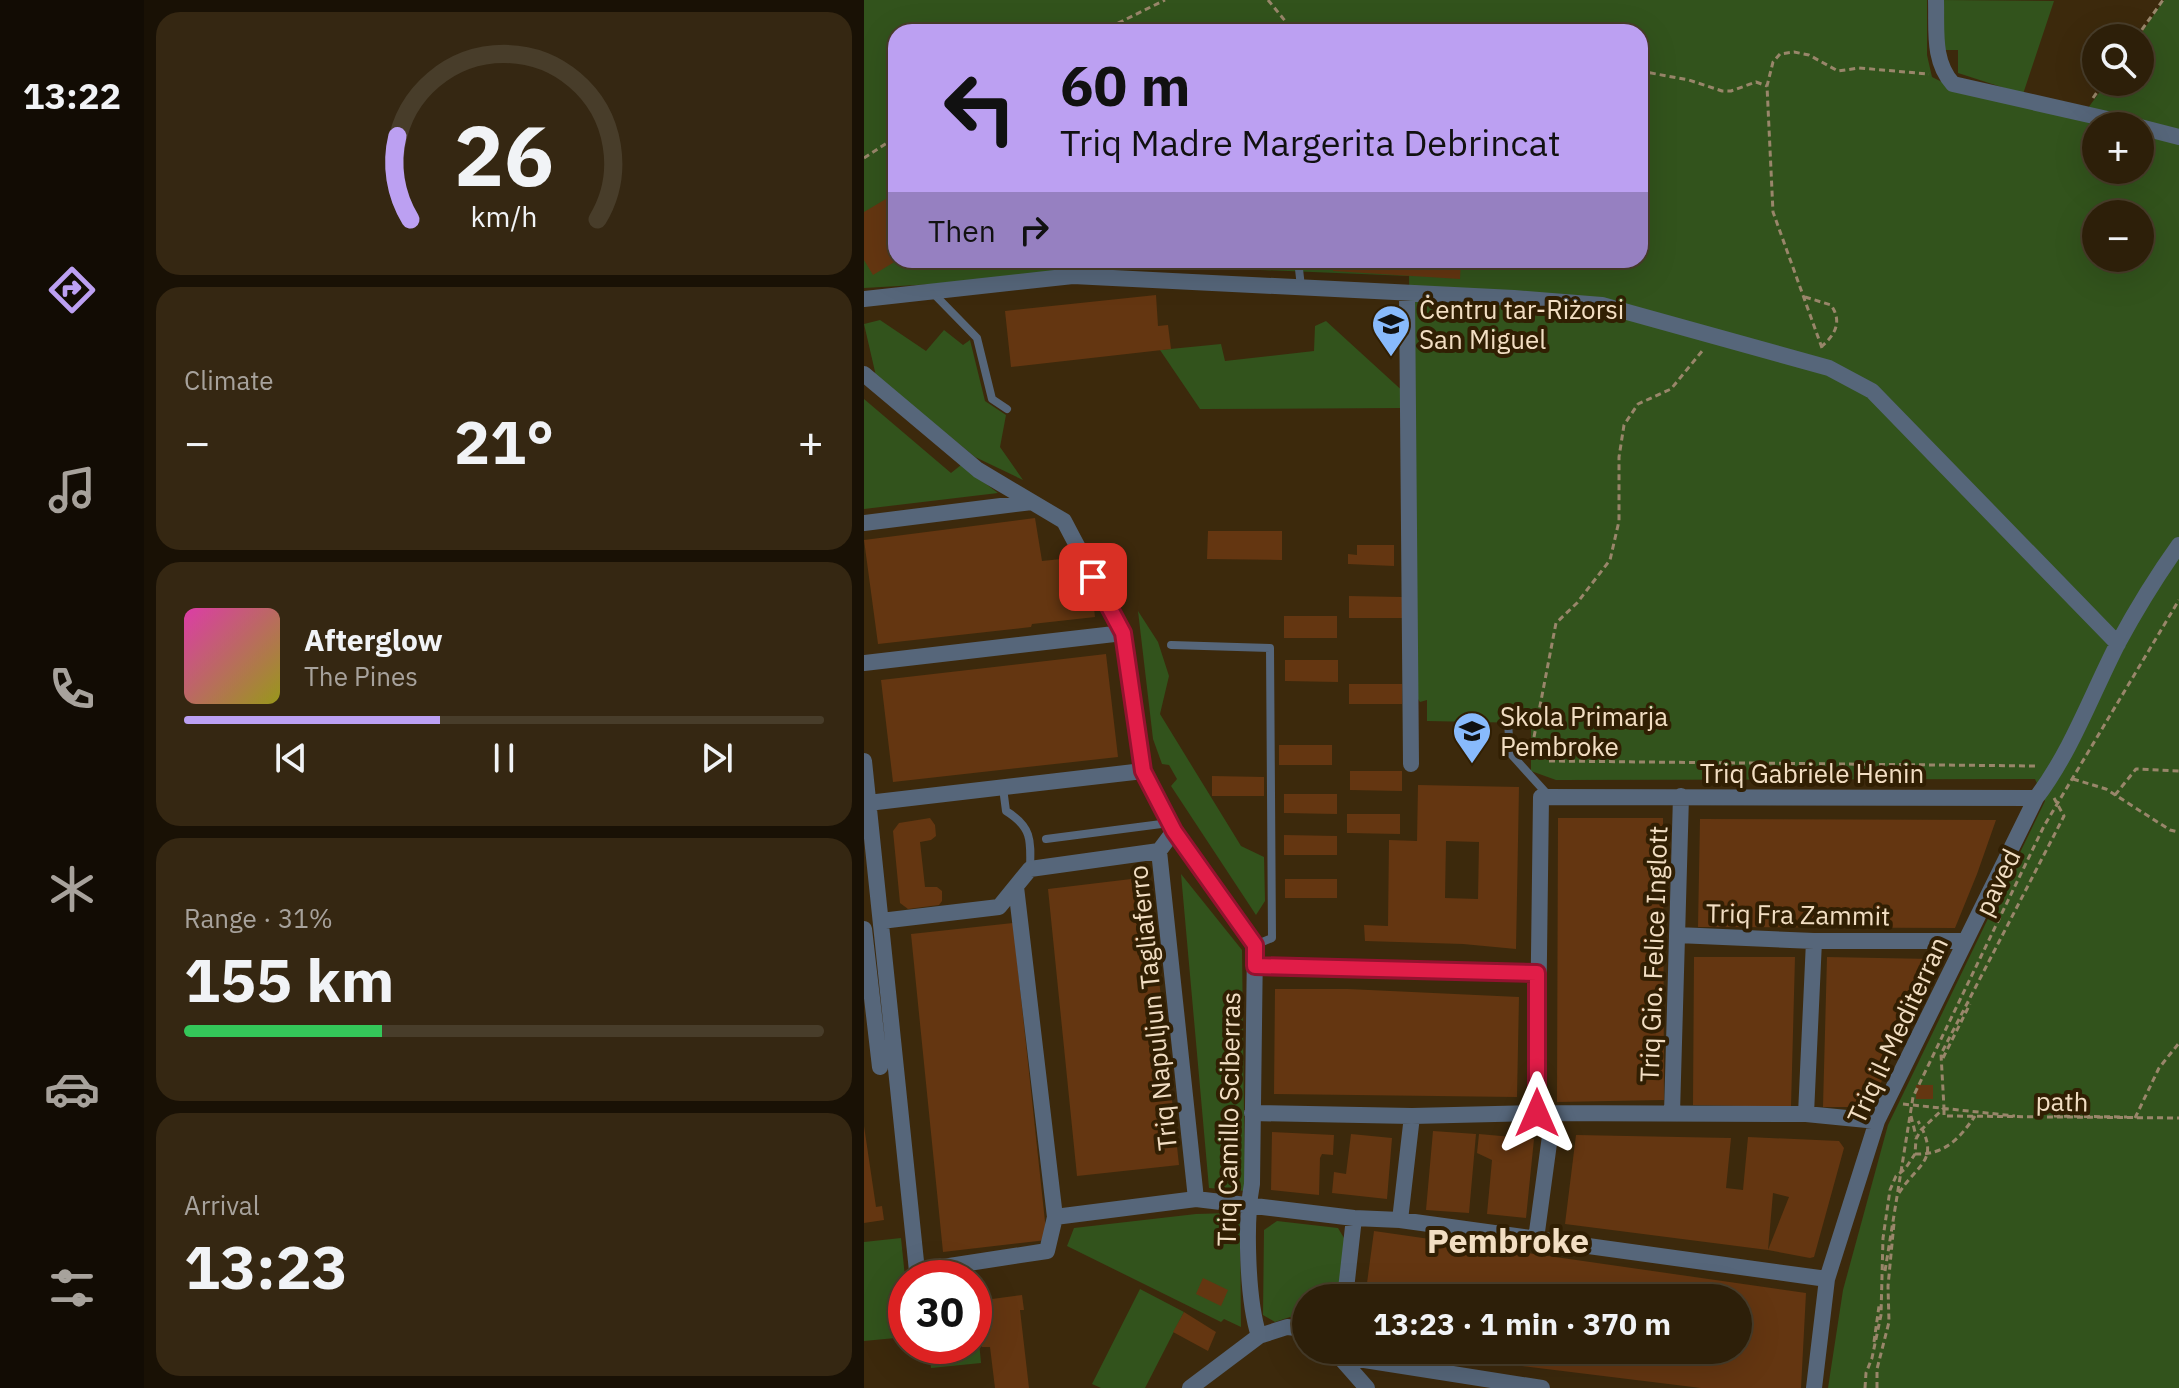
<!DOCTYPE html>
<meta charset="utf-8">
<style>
:root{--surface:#2d1f09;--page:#352712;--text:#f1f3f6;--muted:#a7a29c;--line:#483d2a;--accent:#bca0f2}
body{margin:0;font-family:"IBM Plex Sans",sans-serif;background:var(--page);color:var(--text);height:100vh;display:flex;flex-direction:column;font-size:30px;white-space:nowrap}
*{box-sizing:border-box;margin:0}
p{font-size:26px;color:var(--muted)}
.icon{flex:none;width:44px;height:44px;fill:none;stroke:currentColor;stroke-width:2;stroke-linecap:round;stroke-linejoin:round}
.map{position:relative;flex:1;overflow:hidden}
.details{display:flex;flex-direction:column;gap:12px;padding:12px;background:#191105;width:720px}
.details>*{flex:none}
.hud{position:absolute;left:24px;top:24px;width:760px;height:244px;border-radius:24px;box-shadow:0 8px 32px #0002,0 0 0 2px var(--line);background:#bca0f2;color:#111;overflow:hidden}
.fabs{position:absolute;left:1218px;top:24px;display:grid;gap:16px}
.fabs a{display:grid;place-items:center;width:72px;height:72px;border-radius:50%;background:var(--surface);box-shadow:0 8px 32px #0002,0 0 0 2px var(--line);font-size:40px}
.speed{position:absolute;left:24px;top:1260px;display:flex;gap:16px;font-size:40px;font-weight:700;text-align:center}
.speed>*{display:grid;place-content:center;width:104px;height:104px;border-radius:50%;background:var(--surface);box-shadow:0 8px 32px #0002,0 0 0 2px var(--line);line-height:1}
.speed .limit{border:12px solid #d22;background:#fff;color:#111}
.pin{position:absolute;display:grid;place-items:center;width:68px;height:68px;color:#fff;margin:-34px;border-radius:16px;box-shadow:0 4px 12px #0006}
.me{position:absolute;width:88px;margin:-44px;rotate:0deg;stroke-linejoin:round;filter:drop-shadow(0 0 6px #0008)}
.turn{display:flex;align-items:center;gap:28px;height:168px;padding:0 40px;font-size:36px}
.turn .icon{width:104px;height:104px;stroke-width:2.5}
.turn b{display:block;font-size:56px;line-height:68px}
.then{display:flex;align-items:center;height:76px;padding:0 40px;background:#0003;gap:16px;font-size:30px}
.big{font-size:60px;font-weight:700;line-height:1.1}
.details .tile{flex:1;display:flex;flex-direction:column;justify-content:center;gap:12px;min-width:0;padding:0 28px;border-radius:24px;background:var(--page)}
.details .dial{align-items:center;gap:0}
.dial svg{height:208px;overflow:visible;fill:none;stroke:var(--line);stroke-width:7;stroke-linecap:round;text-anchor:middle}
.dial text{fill:var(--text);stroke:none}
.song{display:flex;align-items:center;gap:24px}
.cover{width:96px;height:96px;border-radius:12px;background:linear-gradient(135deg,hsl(320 70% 55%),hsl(60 70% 35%))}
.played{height:8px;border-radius:4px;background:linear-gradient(90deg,var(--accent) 40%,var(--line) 40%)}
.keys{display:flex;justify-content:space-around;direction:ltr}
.heat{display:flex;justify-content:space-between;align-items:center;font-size:44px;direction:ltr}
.charge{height:12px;border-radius:6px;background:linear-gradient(90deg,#34c759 31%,var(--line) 0)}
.trip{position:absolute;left:428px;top:1284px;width:460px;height:80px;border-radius:40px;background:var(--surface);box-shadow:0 8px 32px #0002,0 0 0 2px var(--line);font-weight:700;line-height:80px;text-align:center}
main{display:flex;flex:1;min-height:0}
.dock{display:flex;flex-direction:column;width:144px;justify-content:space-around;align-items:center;background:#120c04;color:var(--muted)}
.dock .icon{width:56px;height:56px}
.dock .active{color:var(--accent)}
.dock b{font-size:36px;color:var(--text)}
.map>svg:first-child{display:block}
</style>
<main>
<nav class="dock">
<b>13:22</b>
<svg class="icon active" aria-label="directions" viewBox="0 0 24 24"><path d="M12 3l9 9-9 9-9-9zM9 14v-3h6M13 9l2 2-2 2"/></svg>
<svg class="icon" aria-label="music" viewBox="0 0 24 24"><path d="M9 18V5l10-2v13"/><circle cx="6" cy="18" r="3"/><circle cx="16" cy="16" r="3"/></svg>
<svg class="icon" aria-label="phone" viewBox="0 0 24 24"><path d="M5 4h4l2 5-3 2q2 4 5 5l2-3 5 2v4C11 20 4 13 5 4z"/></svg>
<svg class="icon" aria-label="climate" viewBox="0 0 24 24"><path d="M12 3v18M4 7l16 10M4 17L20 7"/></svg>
<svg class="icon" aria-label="car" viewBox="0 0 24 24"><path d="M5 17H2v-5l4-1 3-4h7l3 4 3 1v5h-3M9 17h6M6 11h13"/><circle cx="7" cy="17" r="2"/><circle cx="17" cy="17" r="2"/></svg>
<svg class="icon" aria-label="filters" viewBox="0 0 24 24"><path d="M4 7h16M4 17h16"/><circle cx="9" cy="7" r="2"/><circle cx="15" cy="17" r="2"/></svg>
</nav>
<section class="details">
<div class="tile dial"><svg viewBox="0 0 100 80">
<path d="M14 69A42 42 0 1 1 86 69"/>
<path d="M14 69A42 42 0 0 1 9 37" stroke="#bca0f2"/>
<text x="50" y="56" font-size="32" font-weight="700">26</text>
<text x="50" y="72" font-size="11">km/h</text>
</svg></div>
<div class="tile"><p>Climate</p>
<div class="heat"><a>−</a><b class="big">21°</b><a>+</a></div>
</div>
<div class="tile">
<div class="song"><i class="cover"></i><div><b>Afterglow</b><p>The Pines</p></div></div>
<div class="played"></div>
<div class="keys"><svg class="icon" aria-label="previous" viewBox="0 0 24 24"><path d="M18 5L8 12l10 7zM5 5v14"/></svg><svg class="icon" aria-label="pause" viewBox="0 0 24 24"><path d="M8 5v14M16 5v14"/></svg><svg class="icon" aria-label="next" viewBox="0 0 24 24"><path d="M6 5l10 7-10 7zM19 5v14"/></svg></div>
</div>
<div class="tile"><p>Range · 31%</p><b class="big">155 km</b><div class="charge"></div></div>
<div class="tile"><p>Arrival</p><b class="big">13:23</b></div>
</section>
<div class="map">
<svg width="1315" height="1388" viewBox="0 0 1315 1388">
<rect width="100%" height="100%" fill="#3c290c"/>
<path fill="#32531c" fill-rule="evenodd" d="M0,0H1063V55L1068,77L1090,88L1216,119L1243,82H1276V38H1274L1300,0H1315V1388H964L979,1290L1024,1125L1181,801L1171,779L692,780L667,771V723L563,721V700L556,702L552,696L545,276L225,263L209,276L0,288ZM32,32H776V260H32ZM1232,126H1276V170H1232ZM1232,214H1276V258H1232Z
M1076,0L1190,1L1159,94L1094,73V50H1079Z
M16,320L62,351L80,330L99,345L106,340L121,401L142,415L136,447L159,480L111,457L12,376L0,324Z
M462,321L543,395L541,408L336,409L296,350L357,344L361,361L450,351L451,326Z
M0,399L87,473L97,465L134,493L0,509Z
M274,611L294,642L305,676L296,714L377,846L400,857L401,901L392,915L307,786L313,779L305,765L298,764L289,739Z
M317,874L378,950L381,1191L345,1188Z
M367,1213L376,1222L377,1327L360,1319L357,1322L203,1246L210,1228L332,1214Z
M413,1221L474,1228L483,1243L477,1298H442V1321L426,1317L411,1322L399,1315L400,1230Z
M37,1238L42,1287V1337L0,1341V1242Z
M110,1287L117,1363L67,1368L65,1346H110Z
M276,1289L320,1312L281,1388H237L228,1384Z"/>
<path fill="#643611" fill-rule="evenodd" d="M32,193V261L9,275L0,260V212Z
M470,260H597L596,279L469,271Z
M292,295L294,326L304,325L307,349L147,367L141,311Z
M171,518L178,561L197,559L198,569L206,568L207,584L217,583L219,599L229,598L231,617L168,624L167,627L14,644L0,540Z
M344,531H418V560L343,559Z
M493,545H530V566L484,564V554L493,555Z
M485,596L538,597V618H485Z
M420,616H473V638H420Z
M242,654L254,757L29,782L17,680Z
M421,660H474V682L421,681Z
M485,684H538V704H485Z
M415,745H468V765H415Z
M486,771H538V791L486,790Z
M348,776L400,777V796H348Z
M554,785L655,787L652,949L599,944L501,941L500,925L524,926L525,840L553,841ZM582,841L615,842L614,899L581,898Z
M420,794H473V814L420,813Z
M483,814H536V834L483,833Z
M66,818L71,825L72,836L67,840L56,842L61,887H73L78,891V901L75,905L44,909L36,903L29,831L35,823Z
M694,818H799L800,1100L693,1102Z
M836,819L1132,820L1113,874L1091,928L834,927Z
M420,835L473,836V855H420Z
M284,877L315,1165L213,1176L184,889Z
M421,879H473V898H421Z
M149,923L183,1240L79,1252L47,934Z
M830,957H931L927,1107L829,1105Z
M963,957L1068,959L1007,1107H959Z
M411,989H484L655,997L653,1097L410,1094Z
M1052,1085H1069V1099H1052Z
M0,1126L12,1207L18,1206L20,1220L0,1223Z
M569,1131L612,1134L605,1213L562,1210Z
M408,1132L470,1135L469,1155L458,1154L456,1158L455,1195L407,1190Z
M487,1134L528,1138L523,1199L468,1193L470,1172L482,1174Z
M615,1134L670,1139L662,1218L623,1214L628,1160L613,1153Z
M712,1135L867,1138L862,1188L879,1190L884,1137L975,1141L980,1148L950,1257L946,1258L904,1250L701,1224ZM909,1193L925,1197L904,1250Z
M510,1231L942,1293L937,1388H837L545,1352L874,1350V1298H501Z
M339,1278L364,1290L357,1306L332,1294Z
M158,1295L160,1310H156L165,1388H131L126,1347H118L117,1335H123L120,1311L129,1310L128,1299Z
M320,1312L352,1332L344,1351L309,1332Z"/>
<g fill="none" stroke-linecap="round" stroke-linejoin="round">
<path stroke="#99866a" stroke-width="3" stroke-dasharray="6 4" stroke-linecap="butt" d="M404,0L427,28L437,32
M236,32L301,0
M1272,38L1299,0
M776,71L825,80L858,91H867L892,82L903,86
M1229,98L1240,82
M0,158L32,137
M941,297L967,305C978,321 972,334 958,346
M958,348L909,212L903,86L909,62L916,54L930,52L945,55L974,71L995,68L1065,74
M670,737L692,623L713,603L746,560L755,521V457L760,425L774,404L807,389L839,350
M685,761L1173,766
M1209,779L1242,789L1306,830L1315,832
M1251,795L1272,769L1315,771
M1079,1058L1106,1004
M1039,1104L1151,1116
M1080,1109V1116L1315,1118
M1047,1116L1052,1136
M1190,1116L1263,1117
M1271,1118L1295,1068L1315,1043
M1051,1154C1081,1155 1095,1139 1111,1116
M1035,1193C1054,1163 1077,1161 1054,1121
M1021,1271L1049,1097L1180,826L1315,600
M1010,1342L1015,1306
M1001,1388L1002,1373L1008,1358L1017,1315L1019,1238L1026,1190L1032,1176L1041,1169L1051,1154L1052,1139L1057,1130L1080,1108L1077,1054L1200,816L1190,798
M1013,1388V1369L1025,1322L1024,1286L1030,1223"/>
<path stroke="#56667a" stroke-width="8" d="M208,260L209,276
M434,260L437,287
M69,293L113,338L128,399L143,409
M307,645L406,648L408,938L391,945
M644,722L646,753L684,795
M139,788L142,811C168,827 167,840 166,869
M182,839L305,823"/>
<path stroke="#56667a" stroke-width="16" d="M1072,0C1073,29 1068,61 1089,84L1274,126
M1276,127L1315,137
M543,293L547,764
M0,299L209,276L650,298L738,305L965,368L1008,391L1254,644
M0,374L114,470L200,521L259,633L279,771L310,831L391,945L388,1184C381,1221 383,1300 395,1336
M0,523L168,502
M0,663L259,633
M0,761L53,1271L183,1251L191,1217L332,1199L490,1218L536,1220L963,1279
M4,803L279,771
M310,831L295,851L332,1199
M152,887L191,1217
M17,921L135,907L166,869L295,851
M0,929L16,1067
M813,935L950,941H1101
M391,966L673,973
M388,1113L548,1116L673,1113L942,1114L1013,1121
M673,1113L677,797L1172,798
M808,1113L817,796
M942,1114L950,941
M536,1220L548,1116
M672,1239L689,1114
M481,1298L490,1218
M475,1350V1356L678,1388
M473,1354L503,1388
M326,1388L395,1336L423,1327L442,1329
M950,1388L963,1279L1013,1121L1172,798C1207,752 1227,696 1253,645C1272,610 1292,577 1315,545"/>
</g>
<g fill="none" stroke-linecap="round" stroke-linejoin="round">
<g stroke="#92132f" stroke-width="20">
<path id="route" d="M229,577L259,633L279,771L310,831L391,945V966L673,973V1113"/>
</g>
<use href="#route" stroke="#e11d48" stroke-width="14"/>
</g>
<defs>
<g id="school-pin" transform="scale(2)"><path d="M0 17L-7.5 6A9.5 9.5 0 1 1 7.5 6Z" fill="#88bafc" stroke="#311f03"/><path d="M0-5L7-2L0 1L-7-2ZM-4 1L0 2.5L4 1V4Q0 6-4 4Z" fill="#111"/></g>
</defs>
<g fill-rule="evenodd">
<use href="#school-pin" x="527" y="324"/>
<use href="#school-pin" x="608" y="731"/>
</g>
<g text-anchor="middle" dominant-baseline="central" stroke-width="8" stroke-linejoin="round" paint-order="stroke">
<g font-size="26" fill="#f2dec3" stroke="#311f03" text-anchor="start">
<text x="555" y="309">Ċentru tar-Riżorsi<tspan x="555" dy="30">San Miguel</tspan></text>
<text x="636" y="716">Skola Primarja<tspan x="636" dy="30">Pembroke</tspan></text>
</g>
<g font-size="26" fill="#f2dec3" stroke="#311f03">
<text x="948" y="773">Triq Gabriele Henin</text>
<text transform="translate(1133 882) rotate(-64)">paved</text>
<text transform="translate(934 914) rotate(1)">Triq Fra Zammit</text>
<text transform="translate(789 954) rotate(-88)">Triq Gio. Felice Inglott</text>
<text transform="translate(288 1008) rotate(-96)">Triq Napuljun Tagliaferro</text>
<text transform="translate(1033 1030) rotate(-65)">Triq il-Mediterran</text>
<text transform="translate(1198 1101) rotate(1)">path</text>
<text transform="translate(364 1119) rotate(-89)">Triq Camillo Sciberras</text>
</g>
<g font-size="34" font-weight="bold" fill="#f2dec3" stroke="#311f03">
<text x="644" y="1240">Pembroke</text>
</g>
</g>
</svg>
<div class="fabs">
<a><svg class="icon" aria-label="search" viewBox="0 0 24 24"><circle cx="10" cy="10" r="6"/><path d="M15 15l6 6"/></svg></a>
<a>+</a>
<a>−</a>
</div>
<div class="speed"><div class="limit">30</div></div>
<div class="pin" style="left:229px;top:577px;background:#d93025"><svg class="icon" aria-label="arrive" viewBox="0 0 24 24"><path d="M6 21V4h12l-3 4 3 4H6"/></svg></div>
<svg class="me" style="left:673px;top:1113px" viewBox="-20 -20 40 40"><path d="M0-17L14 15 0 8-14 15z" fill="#e11d48" stroke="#fff" stroke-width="4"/></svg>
<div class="trip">13:23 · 1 min · 370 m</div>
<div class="hud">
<div class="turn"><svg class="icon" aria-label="left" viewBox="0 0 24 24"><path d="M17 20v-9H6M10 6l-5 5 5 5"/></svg><div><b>60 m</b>Triq Madre Margerita Debrincat</div></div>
<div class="then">Then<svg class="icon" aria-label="right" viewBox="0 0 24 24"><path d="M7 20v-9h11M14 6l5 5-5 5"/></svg></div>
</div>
</div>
</main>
